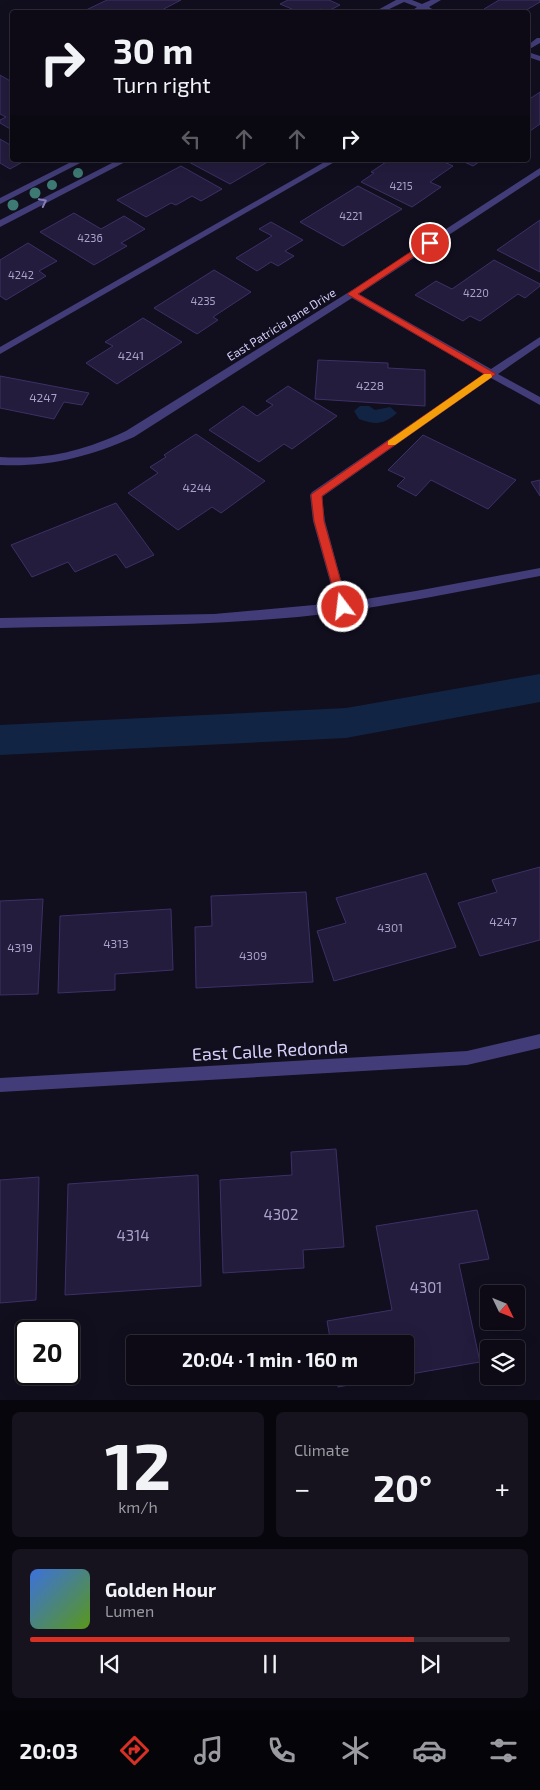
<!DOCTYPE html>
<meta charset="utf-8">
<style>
:root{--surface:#0d0a16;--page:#16131f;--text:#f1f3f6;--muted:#9a9aa1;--line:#2d2b35;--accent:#d93025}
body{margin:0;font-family:"Exo 2",sans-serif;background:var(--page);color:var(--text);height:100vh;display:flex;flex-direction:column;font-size:19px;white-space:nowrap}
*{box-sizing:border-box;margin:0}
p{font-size:16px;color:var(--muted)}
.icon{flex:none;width:28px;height:28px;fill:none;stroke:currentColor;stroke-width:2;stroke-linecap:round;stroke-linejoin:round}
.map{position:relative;height:1400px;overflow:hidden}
.side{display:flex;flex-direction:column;gap:12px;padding:12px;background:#07060c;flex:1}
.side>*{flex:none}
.hud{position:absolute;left:10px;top:10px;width:520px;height:152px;border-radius:5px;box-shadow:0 5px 20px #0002,0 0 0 1px var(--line);background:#0d0a16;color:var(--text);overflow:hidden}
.needle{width:32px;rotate:133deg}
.tools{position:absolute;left:480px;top:1285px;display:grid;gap:10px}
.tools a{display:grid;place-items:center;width:45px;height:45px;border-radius:5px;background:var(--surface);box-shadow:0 5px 20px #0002,0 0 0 1px var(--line);font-size:25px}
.speed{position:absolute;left:15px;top:1320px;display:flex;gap:10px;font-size:25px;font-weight:700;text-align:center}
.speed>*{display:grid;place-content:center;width:65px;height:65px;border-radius:50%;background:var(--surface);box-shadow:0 5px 20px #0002,0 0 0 1px var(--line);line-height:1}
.speed .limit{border:2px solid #111;border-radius:8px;background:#fff;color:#111}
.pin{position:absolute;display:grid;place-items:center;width:42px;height:42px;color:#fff;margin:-21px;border:2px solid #fff;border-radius:50%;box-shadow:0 1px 5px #0007}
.me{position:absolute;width:55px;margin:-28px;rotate:345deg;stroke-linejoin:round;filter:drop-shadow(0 0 4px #0008)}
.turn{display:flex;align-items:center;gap:18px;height:105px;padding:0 20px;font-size:22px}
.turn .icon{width:65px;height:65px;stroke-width:2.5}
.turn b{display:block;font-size:35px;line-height:42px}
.lanes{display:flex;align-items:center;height:48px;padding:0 20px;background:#0003;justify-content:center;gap:25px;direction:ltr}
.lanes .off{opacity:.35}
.big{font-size:38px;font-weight:700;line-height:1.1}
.side .widget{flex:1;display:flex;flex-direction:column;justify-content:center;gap:8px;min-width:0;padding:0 18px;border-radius:8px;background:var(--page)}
.side .dial{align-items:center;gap:0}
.dial b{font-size:65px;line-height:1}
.song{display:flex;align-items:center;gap:15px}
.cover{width:60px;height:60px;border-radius:8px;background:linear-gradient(135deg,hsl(220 70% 55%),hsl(90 70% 35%))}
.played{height:5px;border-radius:2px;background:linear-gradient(90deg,var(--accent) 80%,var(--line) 80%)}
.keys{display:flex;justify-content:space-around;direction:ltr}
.heat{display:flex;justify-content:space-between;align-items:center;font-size:28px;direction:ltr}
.side .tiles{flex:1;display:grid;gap:12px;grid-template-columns:1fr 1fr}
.widget:last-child{grid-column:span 2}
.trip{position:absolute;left:126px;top:1335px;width:288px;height:50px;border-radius:5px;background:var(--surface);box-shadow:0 5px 20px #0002,0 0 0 1px var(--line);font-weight:700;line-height:50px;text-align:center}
.menu{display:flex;height:80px;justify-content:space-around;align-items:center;background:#050409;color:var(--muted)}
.menu .icon{width:35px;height:35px}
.menu .on{color:var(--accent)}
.menu b{font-size:22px;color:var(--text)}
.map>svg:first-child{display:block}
</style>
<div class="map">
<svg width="540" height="1400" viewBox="0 0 540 1400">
<rect width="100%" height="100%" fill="#110e1e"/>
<path fill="#122443" d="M360,406H369L375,410L390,407L397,413C383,425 376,425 359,419L354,411Z"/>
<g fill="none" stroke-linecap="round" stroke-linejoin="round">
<path fill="#122443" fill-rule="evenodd" d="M540,674V702L346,738L0,755V725L346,708Z"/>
</g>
<path fill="#241c3d" stroke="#3d3067" d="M107,0H181L160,11L163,12H87L84,11Z
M288,0H329L340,5L326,12L321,9L315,12H299L280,4Z
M499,0H540V2L523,12H492L484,9Z
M0,75L12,82V130L0,123V120L6,117L0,114Z
M540,92V124L530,131L528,130V100Z
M0,139L12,146V160H26L10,169L0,163Z
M185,160H271L230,184Z
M389,160H440L453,166L430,182L441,187L412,207L361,182L374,173L371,172Z
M460,160H482L473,166Z
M181,166L222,189L201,201L192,196L176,205L171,203L146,217L117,200Z
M358,186L402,209L343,246L300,222Z
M74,213L101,229L124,216L145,229L121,243L127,246L94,265L40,232Z
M540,220V272L497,250Z
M271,222L303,240L285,251L294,256L278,266L271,262L257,271L236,258L272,236L259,229Z
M28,243L57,261L39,271L46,276L6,300L0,296V260Z
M494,260L540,284V286L525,298L518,294L480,321L470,316L463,321L415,295L436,281L452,289Z
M214,270L251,292L213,317L218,320L197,334L154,308Z
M143,318L182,342L117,384L86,363L113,346L105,342Z
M318,360L388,363V368L425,370V406L315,399Z
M0,376L89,393L82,405L64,402L54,419L0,408Z
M288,386L337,416L292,449L284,444L259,462L209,430L243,406L257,416L273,405L266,401Z
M196,434L265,481L221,513L212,507L178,530L128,493L158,473L150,467L166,457L164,455Z
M423,435L516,480L488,509L431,480L416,496L397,486L405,478L388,470Z
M540,480V496L531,482Z
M116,503L154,555L126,568L116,554L75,572L68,562L32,577L11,545Z
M540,867V940L480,956L458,903L497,892L492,880Z
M426,873L456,947L334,981L317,931L346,923L336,898Z
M306,892L313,982L196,988L195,927L212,926L211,896Z
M43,899L38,994L0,995V901Z
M171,909L173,970L115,974V990L58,993L60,916Z
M336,1149L344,1247L303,1250L304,1268L223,1273L220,1180L292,1175L291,1152Z
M198,1175L201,1286L65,1295L68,1184Z
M39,1177L36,1300L0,1303V1180Z
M477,1210L489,1259L459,1264L480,1362L405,1375V1344H331L327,1321L392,1310L376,1226Z
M336,1376H399L338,1387Z"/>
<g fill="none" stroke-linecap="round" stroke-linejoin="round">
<path fill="#423d78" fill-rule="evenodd" d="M396,0H412L422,4L431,0H441L429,7L437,12L423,10L414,12L413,10L417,7L404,2L383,12H374Z
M537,38H540V43L528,50V45Z
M528,52L540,56V61L528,57Z
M75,160H86L0,204V198Z
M118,160H129L0,227V220Z
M328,160H338L0,354V347Z
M540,168V175L359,294L491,369L540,337V345L498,374L540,397V405L491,378L322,497L325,521L347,602L416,591L540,568V576C460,591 380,609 298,617C199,626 99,626 0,628V618L214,614L336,603L313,521L310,495L312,492L484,374L352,298L134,437C88,457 50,467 0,465V457C48,460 83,451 126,431L349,292Z
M540,1034V1048L467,1065L0,1092V1078L467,1051Z"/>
</g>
<g fill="#3e7a74">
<circle cx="78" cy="173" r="5"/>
<circle cx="52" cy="185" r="5"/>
<circle cx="35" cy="193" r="5.5"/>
<circle cx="13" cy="205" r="5.5"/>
</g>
<defs><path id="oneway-chevron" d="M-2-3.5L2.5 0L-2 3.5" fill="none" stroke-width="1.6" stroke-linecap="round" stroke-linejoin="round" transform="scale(1.25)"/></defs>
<use stroke="#857fb2" href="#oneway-chevron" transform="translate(43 202) rotate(-27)"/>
<path fill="#d93025" stroke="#8d1f18" d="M427,241L434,243L358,294L496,374L322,496L324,521L348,607L343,611L338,607L314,521L311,495L313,493L484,374L347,294Z"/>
<path fill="#f59e0b" d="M484,374H491L492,377L395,445H388V441Z"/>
<g text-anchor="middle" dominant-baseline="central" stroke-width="5" stroke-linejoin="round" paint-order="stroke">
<g font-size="11" fill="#aaa2cb">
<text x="401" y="185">4215</text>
<text x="351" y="215">4221</text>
<text x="90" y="237">4236</text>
<text x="21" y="274">4242</text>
<text x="476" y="292">4220</text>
<text x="203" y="300">4235</text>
</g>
<g font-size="12" fill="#d6cffa" stroke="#110e1e">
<text transform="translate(281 324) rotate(-32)">East Patricia Jane Drive</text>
</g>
<g font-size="12" fill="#aaa2cb">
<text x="131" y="355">4241</text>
<text x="370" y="385">4228</text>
<text x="43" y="397">4247</text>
<text x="197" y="487">4244</text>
<text x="503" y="921">4247</text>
<text x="390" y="927">4301</text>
<text x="116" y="943">4313</text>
<text x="20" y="947">4319</text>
<text x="253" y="955">4309</text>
</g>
<g font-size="15" fill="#aaa2cb">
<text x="281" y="1214">4302</text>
<text x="133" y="1235">4314</text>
<text x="426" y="1287">4301</text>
</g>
<g font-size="18" fill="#d6cffa" stroke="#110e1e">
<text transform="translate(270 1050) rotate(-3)">East Calle Redonda</text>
</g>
</g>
</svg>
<div class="tools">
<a><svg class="needle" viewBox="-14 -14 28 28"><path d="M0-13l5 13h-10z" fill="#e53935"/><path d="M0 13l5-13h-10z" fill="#9a9aa1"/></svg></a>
<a><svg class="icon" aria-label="layers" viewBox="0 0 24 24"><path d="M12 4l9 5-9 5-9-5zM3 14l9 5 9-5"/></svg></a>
</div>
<div class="speed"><div class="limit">20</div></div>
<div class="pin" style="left:430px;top:243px;background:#d93025"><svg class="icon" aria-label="arrive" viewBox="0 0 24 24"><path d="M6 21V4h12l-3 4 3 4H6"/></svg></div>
<svg class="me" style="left:343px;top:607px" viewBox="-20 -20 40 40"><circle r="17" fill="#d93025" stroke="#fff" stroke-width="3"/><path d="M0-11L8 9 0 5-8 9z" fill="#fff"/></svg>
<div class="trip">20:04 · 1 min · 160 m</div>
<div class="hud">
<div class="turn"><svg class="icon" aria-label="right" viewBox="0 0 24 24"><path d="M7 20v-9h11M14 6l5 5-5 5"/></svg><div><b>30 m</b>Turn right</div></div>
<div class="lanes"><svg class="icon off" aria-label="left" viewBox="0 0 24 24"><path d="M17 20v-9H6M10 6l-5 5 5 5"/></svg><svg class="icon off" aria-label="ahead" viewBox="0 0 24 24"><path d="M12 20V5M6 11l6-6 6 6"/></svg><svg class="icon off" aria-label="ahead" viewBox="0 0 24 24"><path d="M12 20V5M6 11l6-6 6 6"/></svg><svg class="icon" aria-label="right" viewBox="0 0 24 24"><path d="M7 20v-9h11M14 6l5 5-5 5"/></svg></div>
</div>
</div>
<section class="side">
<div class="tiles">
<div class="widget dial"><b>12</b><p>km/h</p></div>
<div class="widget"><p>Climate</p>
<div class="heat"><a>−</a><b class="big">20°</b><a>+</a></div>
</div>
<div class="widget">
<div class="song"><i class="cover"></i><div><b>Golden Hour</b><p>Lumen</p></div></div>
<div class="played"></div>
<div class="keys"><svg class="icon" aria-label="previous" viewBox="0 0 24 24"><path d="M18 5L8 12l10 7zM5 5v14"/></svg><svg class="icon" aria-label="pause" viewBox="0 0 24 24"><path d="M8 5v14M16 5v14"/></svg><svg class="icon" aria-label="next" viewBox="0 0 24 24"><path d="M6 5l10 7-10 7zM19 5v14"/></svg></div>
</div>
</div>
</section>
<nav class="menu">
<b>20:03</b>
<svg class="icon on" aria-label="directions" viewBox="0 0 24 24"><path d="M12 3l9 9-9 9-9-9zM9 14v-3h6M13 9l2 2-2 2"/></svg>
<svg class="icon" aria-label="music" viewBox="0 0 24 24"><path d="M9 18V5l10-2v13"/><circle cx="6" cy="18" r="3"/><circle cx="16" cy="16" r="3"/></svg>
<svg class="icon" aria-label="phone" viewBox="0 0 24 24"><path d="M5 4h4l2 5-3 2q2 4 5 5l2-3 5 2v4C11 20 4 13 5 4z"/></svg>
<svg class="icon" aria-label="climate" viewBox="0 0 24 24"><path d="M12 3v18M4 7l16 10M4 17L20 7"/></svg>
<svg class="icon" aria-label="car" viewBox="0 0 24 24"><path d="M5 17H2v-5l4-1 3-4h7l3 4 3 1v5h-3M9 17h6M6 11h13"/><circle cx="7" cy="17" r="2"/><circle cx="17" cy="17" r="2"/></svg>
<svg class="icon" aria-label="filters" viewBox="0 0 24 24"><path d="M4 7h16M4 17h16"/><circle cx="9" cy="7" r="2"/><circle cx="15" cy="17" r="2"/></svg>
</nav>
